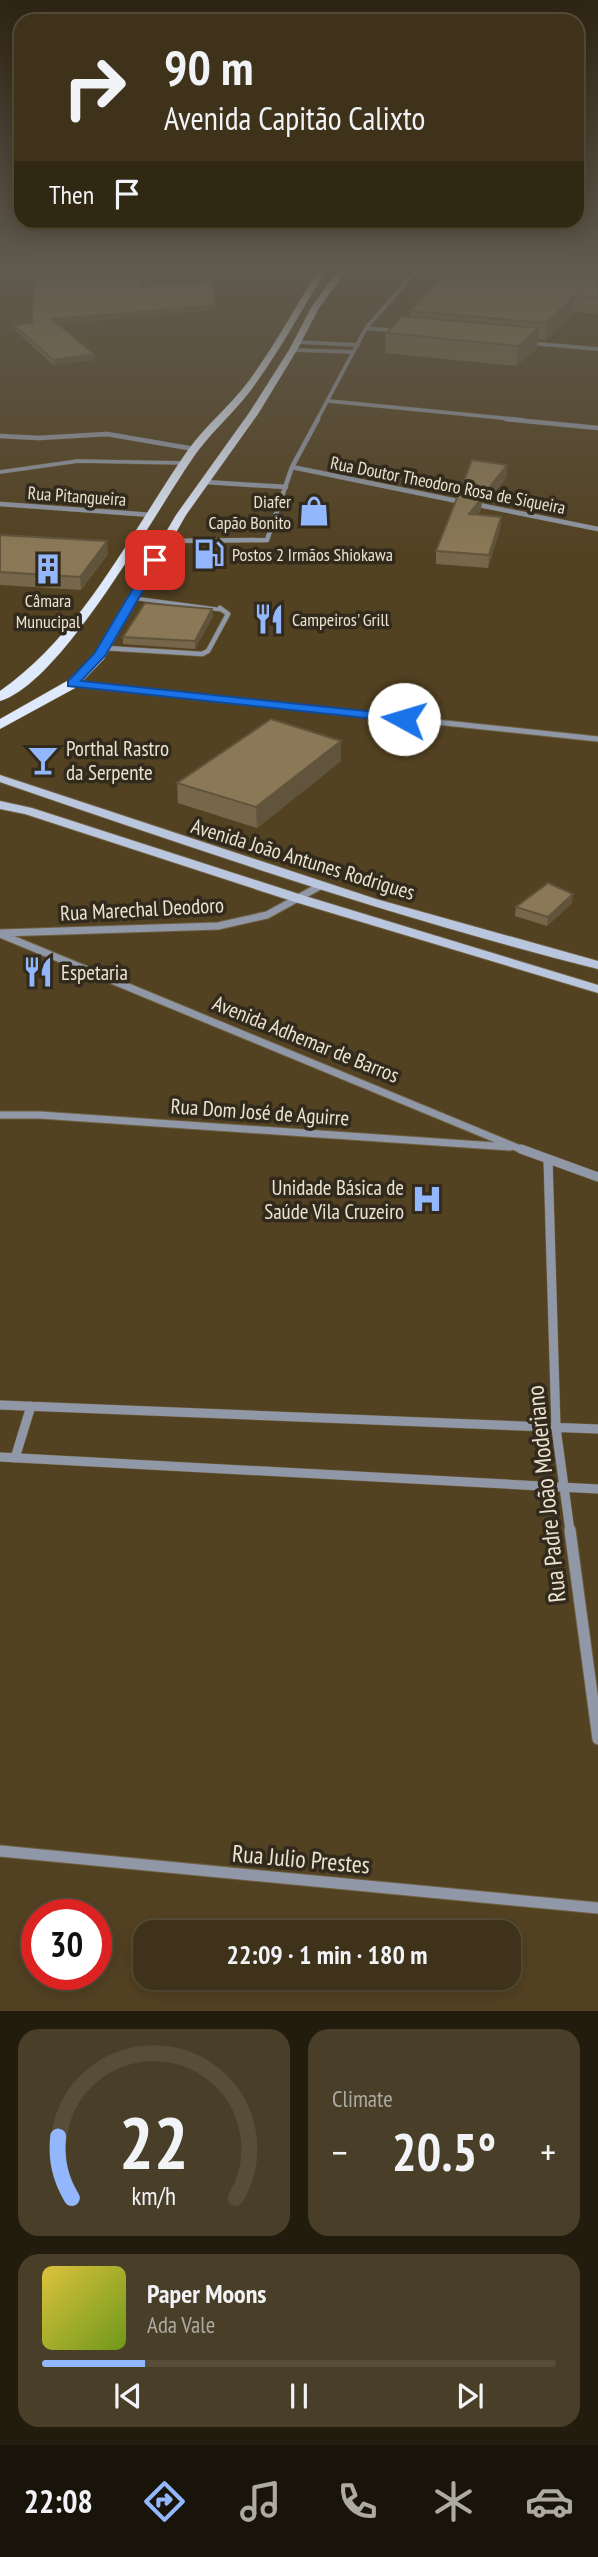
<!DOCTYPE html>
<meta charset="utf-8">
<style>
:root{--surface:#3e321a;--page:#493e27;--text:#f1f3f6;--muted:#adaaa2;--line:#574d39;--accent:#93b7fd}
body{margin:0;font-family:"PT Sans Narrow",sans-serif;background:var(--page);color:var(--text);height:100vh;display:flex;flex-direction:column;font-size:26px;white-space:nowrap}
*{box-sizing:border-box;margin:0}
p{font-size:23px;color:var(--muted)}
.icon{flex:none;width:38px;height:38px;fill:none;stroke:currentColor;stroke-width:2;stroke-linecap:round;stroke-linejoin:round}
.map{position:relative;height:2011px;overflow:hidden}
.panel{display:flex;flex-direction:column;gap:18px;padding:18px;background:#221c0e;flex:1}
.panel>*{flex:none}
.top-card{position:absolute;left:14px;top:14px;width:570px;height:214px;border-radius:21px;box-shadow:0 4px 18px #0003,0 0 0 2px var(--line);background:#3e321a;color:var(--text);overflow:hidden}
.speed{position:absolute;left:21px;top:1899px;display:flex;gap:14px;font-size:35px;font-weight:700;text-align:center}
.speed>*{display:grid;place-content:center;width:91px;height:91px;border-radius:50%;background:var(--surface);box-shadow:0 4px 18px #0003,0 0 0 2px var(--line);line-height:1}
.speed .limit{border:10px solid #d22;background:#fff;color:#111}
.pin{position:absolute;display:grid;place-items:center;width:60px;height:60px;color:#fff;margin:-30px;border-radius:14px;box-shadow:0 4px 10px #0006}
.me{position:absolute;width:77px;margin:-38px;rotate:276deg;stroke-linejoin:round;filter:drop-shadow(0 0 5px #0008)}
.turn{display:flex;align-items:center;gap:24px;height:147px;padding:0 35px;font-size:32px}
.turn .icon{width:91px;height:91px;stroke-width:2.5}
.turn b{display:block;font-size:49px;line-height:60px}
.then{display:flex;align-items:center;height:66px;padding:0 35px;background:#0003;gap:14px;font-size:26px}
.big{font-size:52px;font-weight:800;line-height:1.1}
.panel .widget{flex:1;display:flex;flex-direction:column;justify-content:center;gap:10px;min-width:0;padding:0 24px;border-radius:21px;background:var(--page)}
.panel .dial{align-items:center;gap:0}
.dial svg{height:182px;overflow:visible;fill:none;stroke:var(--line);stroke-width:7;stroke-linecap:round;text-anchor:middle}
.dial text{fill:var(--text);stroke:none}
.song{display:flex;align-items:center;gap:21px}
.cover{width:84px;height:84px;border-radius:10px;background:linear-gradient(135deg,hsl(50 70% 55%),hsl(80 70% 35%))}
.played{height:7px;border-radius:4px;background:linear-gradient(90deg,var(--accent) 20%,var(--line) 20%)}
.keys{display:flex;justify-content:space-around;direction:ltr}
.heat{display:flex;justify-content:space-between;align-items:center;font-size:38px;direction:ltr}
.panel .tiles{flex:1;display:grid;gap:18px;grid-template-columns:1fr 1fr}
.widget:last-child{grid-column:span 2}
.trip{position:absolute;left:133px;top:1920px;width:388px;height:70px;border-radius:21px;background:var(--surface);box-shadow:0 4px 18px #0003,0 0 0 2px var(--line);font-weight:800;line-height:70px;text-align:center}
.menu{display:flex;height:112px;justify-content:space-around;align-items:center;background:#19140a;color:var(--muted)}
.menu .icon{width:49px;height:49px}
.menu .on{color:var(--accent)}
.menu b{font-size:32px;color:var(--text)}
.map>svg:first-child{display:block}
</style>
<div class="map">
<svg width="598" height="2011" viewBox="0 0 598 2011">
<rect width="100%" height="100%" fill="#534222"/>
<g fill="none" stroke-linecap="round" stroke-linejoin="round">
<g stroke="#6e5f41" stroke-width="4.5">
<path id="lane-far1" d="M0,472L78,461L184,463
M133,598L223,610"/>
</g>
<g stroke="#6e5f41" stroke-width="6">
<path id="lane" d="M104,648L202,654L208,651L228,614L220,608"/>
</g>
<g stroke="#6e5f41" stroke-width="4.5">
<path id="street-far5" d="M424,269L454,272
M366,328L399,331
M297,342L358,345
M529,343L598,349
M293,350L354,352
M329,401L523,420
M317,420L366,328L418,269"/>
</g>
<g stroke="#6e5f41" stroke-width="5">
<path id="street-far4" d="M506,419L598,428
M0,436L39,438L107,434L194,449
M292,467L462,502
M205,482L286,487
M0,504L152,515
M474,504L598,529
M167,541L267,540L292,467L318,419"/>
</g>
<g stroke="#6e5f41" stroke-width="7">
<path id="street-far3" d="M73,684L598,739"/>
</g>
<g stroke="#6e5f41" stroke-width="9">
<path id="street-far2" d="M1,933L218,926L267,915L320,886
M0,934L525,1151
M0,1115H40L510,1147"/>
</g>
<g stroke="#6e5f41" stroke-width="10">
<path id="street-far1" d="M521,1149L598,1177
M548,1159L556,1428L570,1531
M0,1405L598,1429
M0,1457L598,1489
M15,1458L31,1406"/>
</g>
<g stroke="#6e5f41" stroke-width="13">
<path id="street" d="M570,1530L598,1739
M0,1851L598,1908"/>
</g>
<g stroke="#6e5f41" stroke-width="2">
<path id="secondary" d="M0,775L376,899L598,961V969C395,918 198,850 0,782Z
M0,801L32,808L305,896L598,985V993L295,902L25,814L0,809Z"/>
</g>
<g stroke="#6e5f41" stroke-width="1">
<path id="primary" d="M319,269H327C303,307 282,347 256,383C239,408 215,428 197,452C157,508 63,683 0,701V691C84,632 131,532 188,450C206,425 230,406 248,382C274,347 296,306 319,269Z
M339,269H347L319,308L297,350L258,414L186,515L104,659L77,687L0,729V719L67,681L94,654L176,515L249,413L289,350L311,308Z"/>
</g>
<use href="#lane-far1" stroke="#9098a7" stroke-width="3.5"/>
<use href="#lane" stroke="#9098a7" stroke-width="4.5"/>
<use href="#street-far5" stroke="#9098a7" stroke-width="3.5"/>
<use href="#street-far4" stroke="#9098a7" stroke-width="4.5"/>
<use href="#street-far3" stroke="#9098a7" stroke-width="5"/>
<use href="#street-far2" stroke="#9098a7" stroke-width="7"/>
<use href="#street-far1" stroke="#9098a7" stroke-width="9"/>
<use href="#street" stroke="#9098a7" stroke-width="11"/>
<use href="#secondary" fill="#b9c6de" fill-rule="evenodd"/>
<use href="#primary" fill="#dfe9fc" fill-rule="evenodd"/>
</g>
<path fill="#77674a" d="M598,274V314L573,312L545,340L538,339L537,348L516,366L385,353L386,333L410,317V311Z
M141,287L215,310L58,324L94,360L53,365L15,330L14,325L32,323Z
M507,465V477L487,502L482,500L481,510L477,515L501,517L500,529L488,568L436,564V551L462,494L463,484Z
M0,535L108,554L81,590L0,585Z
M212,609L213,616L195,649L123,644V637Z
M341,741V761L257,828L178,803L177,783Z
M572,903L547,926L515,916L516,907Z"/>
<path fill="#61543c" d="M574,296L573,312L545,340L546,323Z
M215,305V310L52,325V319Z
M539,328L537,348L516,366L518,346Z
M94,354V360L53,365V360Z
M507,465V477L487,502L488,489Z
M482,498L481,510L468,527L469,514Z
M501,517L500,529L488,568L489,555Z
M107,541L108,554L81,590L80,577Z
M212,609L213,616L195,649V641Z
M341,741V761L257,828L256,807Z
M573,894L572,903L547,926L548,917Z"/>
<path fill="#8a7856" stroke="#61543c" stroke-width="2" d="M35,269H138L141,287L213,281L215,305L52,319L94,354L53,360L14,325L32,323Z
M449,269H531L598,274V298L574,296L546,323L410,311Z
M402,316L539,328L518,346L386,333Z
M472,460L507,465L488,489L463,484Z
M459,493L482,498L469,514L501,517L489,555L436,551Z
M0,535L107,541L80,577L0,572Z
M145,603L212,609L195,641L123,637Z
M271,719L341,741L256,807L177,783Z
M548,883L573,894L548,917L516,907Z"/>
<linearGradient id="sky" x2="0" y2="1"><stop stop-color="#2e2413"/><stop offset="0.49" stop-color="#605a4f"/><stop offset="1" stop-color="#605a4f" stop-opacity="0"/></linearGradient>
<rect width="598" height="551" fill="url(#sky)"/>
<path fill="#1a73e8" stroke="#114b97" stroke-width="2" d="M155,557L161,560L105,656L81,681L404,715L410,719L404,722L68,686V681L94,654L150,560Z"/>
<defs>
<g id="shop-bare" transform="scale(2.415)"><path d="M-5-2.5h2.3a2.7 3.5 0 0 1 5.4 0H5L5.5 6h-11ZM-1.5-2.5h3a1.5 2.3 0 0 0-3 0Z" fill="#93b7fd" stroke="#322a1c" stroke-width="2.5" paint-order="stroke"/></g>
<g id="fuel-bare" transform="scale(2.415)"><path d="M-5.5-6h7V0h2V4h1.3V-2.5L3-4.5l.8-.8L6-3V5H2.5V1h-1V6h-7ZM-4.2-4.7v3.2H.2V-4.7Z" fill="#93b7fd" stroke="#322a1c" stroke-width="2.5" paint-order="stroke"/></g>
<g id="building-bare" transform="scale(2.415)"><path d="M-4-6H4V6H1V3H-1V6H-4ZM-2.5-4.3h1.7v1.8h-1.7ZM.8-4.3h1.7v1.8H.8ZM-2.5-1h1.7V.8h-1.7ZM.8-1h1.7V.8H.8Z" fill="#93b7fd" stroke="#322a1c" stroke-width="2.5" paint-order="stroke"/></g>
<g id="restaurant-bare" transform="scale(2.415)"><path d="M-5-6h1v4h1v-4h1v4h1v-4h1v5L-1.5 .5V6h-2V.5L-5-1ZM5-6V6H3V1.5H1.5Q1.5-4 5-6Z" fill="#93b7fd" stroke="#322a1c" stroke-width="2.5" paint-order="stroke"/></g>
<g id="bar-bare" transform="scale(2.415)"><path d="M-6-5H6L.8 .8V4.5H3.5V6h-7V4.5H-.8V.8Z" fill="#93b7fd" stroke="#322a1c" stroke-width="2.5" paint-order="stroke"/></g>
<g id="hospital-bare" transform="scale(2.415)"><path d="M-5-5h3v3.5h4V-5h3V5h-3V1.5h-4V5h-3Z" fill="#93b7fd" stroke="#322a1c" stroke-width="2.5" paint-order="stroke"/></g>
</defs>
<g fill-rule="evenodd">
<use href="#shop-bare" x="314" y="511"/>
<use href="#fuel-bare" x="209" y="554"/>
<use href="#building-bare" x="48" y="569"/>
<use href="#restaurant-bare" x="269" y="619"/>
<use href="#bar-bare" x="43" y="760"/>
<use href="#restaurant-bare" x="38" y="972"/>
<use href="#hospital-bare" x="427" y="1199"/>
</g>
<g text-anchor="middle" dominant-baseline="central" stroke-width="7" stroke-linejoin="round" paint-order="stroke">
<g font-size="18" fill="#ebe2cf" stroke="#322a1c">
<text transform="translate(448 485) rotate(11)">Rua Doutor Theodoro Rosa de Siqueira</text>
<text transform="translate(77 496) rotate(4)">Rua Pitangueira</text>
</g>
<g font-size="18" fill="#ebe2cf" stroke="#322a1c" text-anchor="start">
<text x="291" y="501" text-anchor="end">Diafer<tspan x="291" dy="21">Capão Bonito</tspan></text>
<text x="232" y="554">Postos 2 Irmãos Shiokawa</text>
<text x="48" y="600" text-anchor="middle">Câmara<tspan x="48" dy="21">Munucipal</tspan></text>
<text x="292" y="619">Campeiros' Grill</text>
</g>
<g font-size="21" fill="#ebe2cf" stroke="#322a1c" text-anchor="start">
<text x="66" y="748">Porthal Rastro<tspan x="66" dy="24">da Serpente</tspan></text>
<text x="61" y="972">Espetaria</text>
<text x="404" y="1187" text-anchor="end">Unidade Básica de<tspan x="404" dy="24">Saúde Vila Cruzeiro</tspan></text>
</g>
<g font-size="21" fill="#ebe2cf" stroke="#322a1c">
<text transform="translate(303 859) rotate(17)">Avenida João Antunes Rodrigues</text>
<text transform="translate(142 909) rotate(-3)">Rua Marechal Deodoro</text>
<text transform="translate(306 1039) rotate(22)">Avenida Adhemar de Barros</text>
<text transform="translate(260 1112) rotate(4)">Rua Dom José de Aguirre</text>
</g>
<g font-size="24" fill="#ebe2cf" stroke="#322a1c">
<text transform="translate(546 1494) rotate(-96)">Rua Padre João Moderiano</text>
<text transform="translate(301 1859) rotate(5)">Rua Julio Prestes</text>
</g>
</g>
</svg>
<div class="speed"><div class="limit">30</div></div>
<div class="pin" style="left:155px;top:560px;background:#d93025"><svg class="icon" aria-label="arrive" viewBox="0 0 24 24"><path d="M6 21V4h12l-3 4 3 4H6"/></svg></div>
<svg class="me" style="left:404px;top:719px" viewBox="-20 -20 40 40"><circle r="19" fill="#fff"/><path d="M0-13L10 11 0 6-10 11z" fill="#1a73e8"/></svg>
<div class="trip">22:09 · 1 min · 180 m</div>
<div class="top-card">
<div class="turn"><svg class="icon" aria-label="right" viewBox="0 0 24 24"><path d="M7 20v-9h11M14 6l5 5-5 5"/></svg><div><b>90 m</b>Avenida Capitão Calixto</div></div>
<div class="then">Then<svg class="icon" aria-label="arrive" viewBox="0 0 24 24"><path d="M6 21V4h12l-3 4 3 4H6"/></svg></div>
</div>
</div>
<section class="panel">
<div class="tiles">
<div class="widget dial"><svg viewBox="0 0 100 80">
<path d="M14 69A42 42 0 1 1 86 69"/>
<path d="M14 69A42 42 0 0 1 8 42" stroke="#93b7fd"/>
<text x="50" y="56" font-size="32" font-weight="700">22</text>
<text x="50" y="72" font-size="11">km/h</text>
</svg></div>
<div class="widget"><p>Climate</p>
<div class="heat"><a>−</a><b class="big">20.5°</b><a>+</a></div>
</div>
<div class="widget">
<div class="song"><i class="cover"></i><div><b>Paper Moons</b><p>Ada Vale</p></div></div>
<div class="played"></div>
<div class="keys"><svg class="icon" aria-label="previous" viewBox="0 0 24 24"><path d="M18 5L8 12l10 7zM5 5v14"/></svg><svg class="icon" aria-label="pause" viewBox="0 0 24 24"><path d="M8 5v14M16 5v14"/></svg><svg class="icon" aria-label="next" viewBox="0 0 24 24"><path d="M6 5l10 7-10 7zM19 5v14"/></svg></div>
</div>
</div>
</section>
<nav class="menu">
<b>22:08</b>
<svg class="icon on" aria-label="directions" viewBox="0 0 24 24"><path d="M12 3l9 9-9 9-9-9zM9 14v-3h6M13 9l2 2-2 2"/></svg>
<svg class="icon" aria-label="music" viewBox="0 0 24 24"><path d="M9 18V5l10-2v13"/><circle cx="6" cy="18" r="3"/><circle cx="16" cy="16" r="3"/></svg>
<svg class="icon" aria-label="phone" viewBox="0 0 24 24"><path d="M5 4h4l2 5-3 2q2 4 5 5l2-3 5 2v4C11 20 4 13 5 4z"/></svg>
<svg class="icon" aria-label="climate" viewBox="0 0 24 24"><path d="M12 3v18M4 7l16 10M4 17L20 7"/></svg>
<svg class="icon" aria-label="car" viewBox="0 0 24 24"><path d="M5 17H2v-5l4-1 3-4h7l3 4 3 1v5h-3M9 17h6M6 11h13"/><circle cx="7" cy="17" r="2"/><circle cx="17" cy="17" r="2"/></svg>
</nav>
